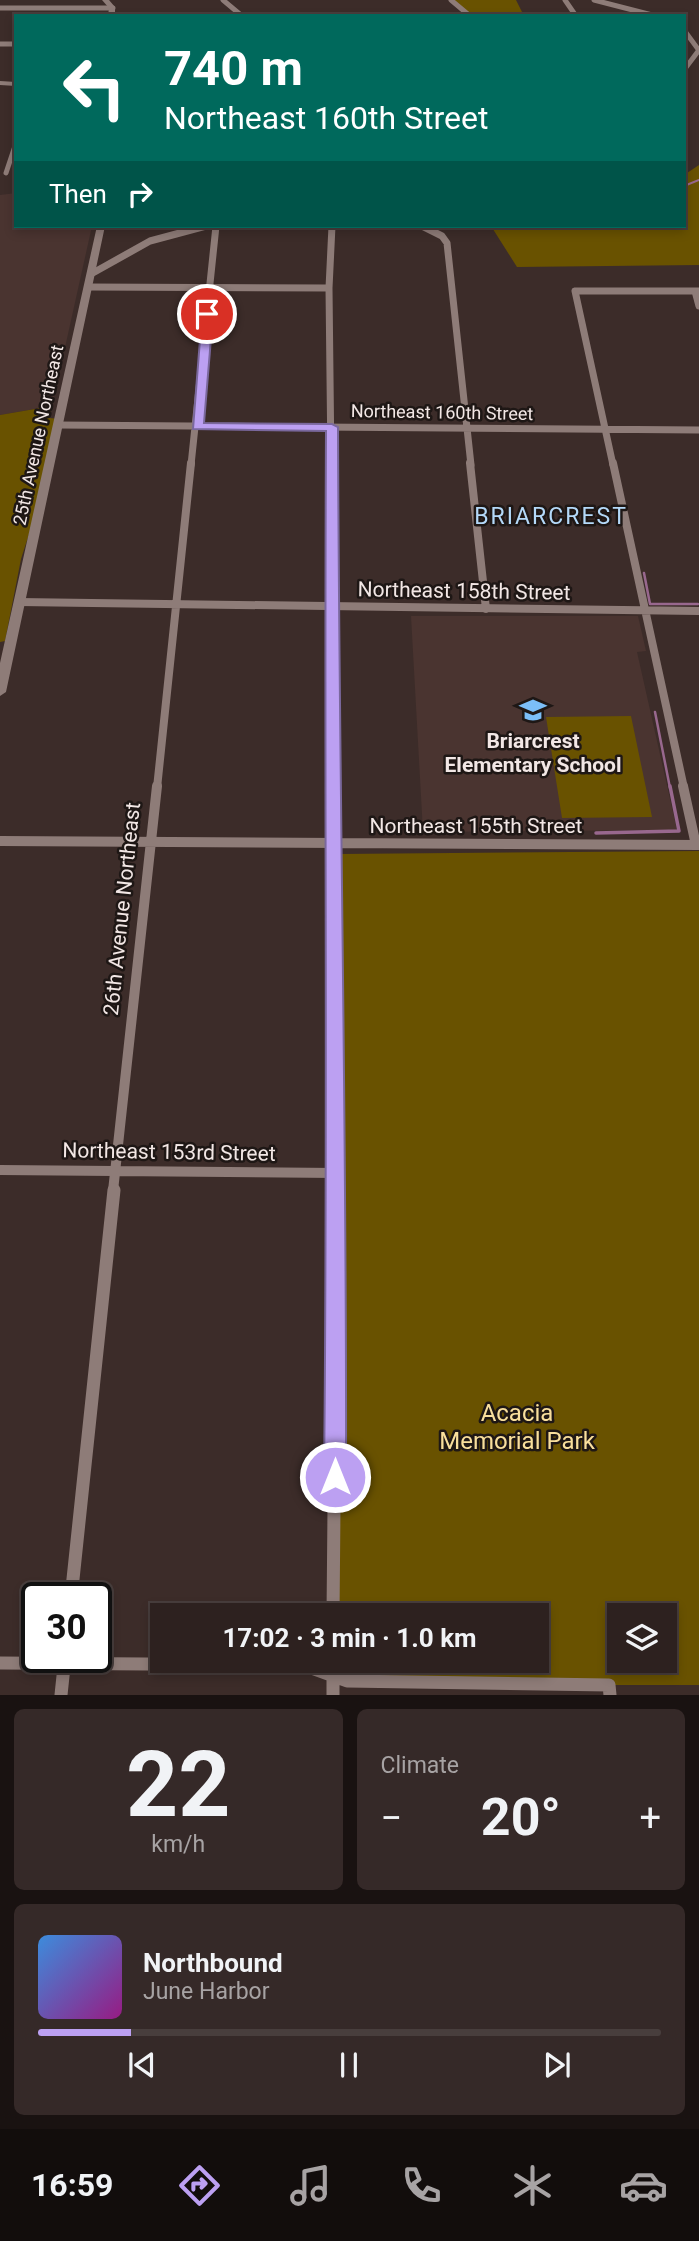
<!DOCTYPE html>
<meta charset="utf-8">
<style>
:root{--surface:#2d211f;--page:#352928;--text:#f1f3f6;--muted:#a7a3a4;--line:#483e3d;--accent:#bca0f2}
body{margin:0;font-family:Roboto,sans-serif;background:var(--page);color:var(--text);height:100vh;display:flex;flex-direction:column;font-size:26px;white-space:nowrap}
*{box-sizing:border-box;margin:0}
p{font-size:23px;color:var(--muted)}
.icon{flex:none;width:38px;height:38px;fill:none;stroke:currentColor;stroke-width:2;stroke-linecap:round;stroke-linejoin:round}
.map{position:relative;height:1695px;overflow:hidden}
.details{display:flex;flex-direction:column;gap:14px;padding:14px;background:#191211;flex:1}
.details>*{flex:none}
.banner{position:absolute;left:14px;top:14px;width:672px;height:214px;border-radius:0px;box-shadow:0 4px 10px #0003,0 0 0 2px var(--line);background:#00695c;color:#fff;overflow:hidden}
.tools{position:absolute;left:607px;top:1603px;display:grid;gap:14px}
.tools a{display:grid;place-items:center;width:70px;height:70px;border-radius:0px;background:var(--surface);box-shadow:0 4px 10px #0003,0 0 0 2px var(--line);font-size:35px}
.speed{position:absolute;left:21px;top:1582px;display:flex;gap:14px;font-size:35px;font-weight:700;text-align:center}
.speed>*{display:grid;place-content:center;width:91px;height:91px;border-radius:50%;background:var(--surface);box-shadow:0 4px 10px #0003,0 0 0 2px var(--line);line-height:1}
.speed .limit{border:4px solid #111;border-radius:10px;background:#fff;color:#111}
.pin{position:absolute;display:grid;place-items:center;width:60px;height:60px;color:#fff;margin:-30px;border:4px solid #fff;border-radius:50%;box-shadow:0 2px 7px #0007}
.me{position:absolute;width:77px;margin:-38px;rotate:0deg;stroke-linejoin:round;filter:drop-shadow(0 0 5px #0008)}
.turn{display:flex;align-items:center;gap:24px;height:147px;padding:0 35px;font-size:32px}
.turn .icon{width:91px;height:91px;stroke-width:2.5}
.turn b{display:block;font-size:49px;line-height:60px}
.then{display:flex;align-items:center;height:66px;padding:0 35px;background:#0003;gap:14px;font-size:26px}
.big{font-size:52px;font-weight:700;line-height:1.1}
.details .widget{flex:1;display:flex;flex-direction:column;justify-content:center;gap:10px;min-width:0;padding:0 24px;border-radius:10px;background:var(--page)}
.details .dial{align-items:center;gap:0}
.dial b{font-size:91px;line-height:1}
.song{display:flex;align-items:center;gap:21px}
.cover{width:84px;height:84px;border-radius:10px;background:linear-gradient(135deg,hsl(210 70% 55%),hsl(310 70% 35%))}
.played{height:7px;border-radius:4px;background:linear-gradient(90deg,var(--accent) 15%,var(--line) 15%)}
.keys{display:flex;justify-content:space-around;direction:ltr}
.heat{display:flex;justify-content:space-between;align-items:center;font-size:38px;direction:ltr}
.details .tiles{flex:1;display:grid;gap:14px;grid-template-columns:1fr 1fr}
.widget:last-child{grid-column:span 2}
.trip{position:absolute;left:150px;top:1603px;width:399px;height:70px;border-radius:0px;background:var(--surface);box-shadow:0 4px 10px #0003,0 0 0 2px var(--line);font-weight:700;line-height:70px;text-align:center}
.tabs{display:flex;height:112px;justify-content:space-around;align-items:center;background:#120d0c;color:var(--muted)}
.tabs .icon{width:49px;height:49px}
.tabs .current{color:var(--accent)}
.tabs b{font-size:32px;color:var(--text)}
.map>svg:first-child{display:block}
</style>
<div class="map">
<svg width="699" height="1695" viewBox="0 0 699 1695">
<rect width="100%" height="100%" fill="#3c2c29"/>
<path fill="#4a3430" d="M16,193V226H92L52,406L0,415V195Z
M411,616H638L646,651L637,652L677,830L423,832Z"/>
<path fill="#695200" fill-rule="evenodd" d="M451,0H516L524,16H469Z
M699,165V265L517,267L491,226H684V175Z
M52,406L49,418L60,419L47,478L21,559L5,641L0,642V415Z
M631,716L652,817L562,818L546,717Z
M699,851V1685H334V1661H537V1615H334L339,854ZM620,1615H665V1661H620Z"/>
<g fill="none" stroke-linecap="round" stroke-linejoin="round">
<path stroke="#98688e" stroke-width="2" d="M684,186L699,180"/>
<path stroke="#98688e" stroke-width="2.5" d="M644,573L650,604H698
M655,712L670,788"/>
<path stroke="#98688e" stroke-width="3.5" d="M596,833L679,831L670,786"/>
<path stroke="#8e7c78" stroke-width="5" d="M223,0L242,16
M451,0L470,16
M565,0L576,16
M594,0L656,16
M0,8H113
M684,30L698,49
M0,44H16
M684,70L699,50
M6,173L16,143"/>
<path stroke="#8e7c78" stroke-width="7" d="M422,226L442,236L447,243L471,465
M91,274L150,241L206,226
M88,287L329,288
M695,291L699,306
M59,425L699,430
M191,465L216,226
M331,465L329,288L332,226
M613,465L575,291H699"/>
<path stroke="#8e7c78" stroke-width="8" d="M331,463L334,788
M470,463L486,609
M613,463L684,788
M19,602L699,611
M157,788L191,463"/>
<path stroke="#8e7c78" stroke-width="10" d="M334,786L337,1191
M683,786L696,845
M0,841L699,845
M0,1170L337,1173
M113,1191L157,786"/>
<path stroke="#8e7c78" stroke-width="13" d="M71,1598L114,1190
M333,1615L337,1190
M333,1661V1695
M0,1663L303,1665L347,1681L609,1685L610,1695
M61,1695L65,1657"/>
<path fill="#8e7c78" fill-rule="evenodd" d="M102,0H109L115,7V16H108L109,8Z
M0,81L16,82V86L0,85Z
M97,226H105L6,692L0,696V663Z"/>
</g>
<path fill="#bca0f2" stroke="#7a689d" stroke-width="2" d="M207,311L213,314L204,423L332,424L338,427C339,777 347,1127 346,1477L342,1485L335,1488L327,1485L324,1477C328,1128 324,780 326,431L193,429L202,314Z"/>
<defs>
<g id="school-bare" transform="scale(2.1)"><path d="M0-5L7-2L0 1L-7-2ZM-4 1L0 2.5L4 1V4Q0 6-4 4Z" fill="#7bbef8" stroke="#1e1715" stroke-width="2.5" paint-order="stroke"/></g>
</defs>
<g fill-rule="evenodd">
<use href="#school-bare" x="533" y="710"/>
</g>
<g text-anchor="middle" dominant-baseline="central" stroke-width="5" stroke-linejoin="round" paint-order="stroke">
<g font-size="18" fill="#f2e7e5" stroke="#1e1715">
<text transform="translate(442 412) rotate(1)">Northeast 160th Street</text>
<text transform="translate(38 435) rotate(-78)">25th Avenue Northeast</text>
</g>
<g font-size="21" fill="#f2e7e5" stroke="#1e1715">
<text transform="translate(464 591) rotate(1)">Northeast 158th Street</text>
<text x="476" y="826">Northeast 155th Street</text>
<text transform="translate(122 909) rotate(-84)">26th Avenue Northeast</text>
<text transform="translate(169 1152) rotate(1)">Northeast 153rd Street</text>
</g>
<g font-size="21" font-weight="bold" fill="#f2e7e5" stroke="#1e1715">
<text x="533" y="741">Briarcrest<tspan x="533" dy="24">Elementary School</tspan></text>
</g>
<g font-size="23" letter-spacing="2" fill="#b4d9f9" stroke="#1e1715">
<text x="551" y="516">BRIARCREST</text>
</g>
<g font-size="24" fill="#f9df9c" stroke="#1e1715">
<text x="517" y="1413">Acacia<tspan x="517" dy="28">Memorial Park</tspan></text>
</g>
</g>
</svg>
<div class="tools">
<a><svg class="icon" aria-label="layers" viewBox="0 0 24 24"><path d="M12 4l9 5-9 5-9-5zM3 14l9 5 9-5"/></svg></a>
</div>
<div class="speed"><div class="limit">30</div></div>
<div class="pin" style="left:207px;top:314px;background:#d93025"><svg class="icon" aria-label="arrive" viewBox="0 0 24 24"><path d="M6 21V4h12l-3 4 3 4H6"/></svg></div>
<svg class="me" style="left:335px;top:1477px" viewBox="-20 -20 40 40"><circle r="17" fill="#bca0f2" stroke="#fff" stroke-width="3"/><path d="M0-11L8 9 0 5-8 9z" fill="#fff"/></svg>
<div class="trip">17:02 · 3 min · 1.0 km</div>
<div class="banner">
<div class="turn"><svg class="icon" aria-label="left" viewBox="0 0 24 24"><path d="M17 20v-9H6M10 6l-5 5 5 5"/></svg><div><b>740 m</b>Northeast 160th Street</div></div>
<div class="then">Then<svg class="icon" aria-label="right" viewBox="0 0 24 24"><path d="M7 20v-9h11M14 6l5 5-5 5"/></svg></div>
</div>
</div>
<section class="details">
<div class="tiles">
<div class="widget dial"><b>22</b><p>km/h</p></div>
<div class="widget"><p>Climate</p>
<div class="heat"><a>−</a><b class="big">20°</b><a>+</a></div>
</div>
<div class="widget">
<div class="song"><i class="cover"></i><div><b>Northbound</b><p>June Harbor</p></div></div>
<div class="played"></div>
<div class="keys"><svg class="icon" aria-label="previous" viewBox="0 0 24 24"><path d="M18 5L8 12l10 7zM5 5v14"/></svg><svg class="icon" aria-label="pause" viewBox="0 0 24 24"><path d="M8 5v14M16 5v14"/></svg><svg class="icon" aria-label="next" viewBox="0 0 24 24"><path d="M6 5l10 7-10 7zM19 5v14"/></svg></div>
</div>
</div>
</section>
<nav class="tabs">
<b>16:59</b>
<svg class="icon current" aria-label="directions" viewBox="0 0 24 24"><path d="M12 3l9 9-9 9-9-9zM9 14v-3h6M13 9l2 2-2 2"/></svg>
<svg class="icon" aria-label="music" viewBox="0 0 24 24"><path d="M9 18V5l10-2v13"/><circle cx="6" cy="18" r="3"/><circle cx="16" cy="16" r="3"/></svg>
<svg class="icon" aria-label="phone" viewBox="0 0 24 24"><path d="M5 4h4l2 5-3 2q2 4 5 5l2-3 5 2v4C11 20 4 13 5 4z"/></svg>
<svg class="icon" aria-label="climate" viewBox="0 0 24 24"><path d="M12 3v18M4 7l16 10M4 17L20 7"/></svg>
<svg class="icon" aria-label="car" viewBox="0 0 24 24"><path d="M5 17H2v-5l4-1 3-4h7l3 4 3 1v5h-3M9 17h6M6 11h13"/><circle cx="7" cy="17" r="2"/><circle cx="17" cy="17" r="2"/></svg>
</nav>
